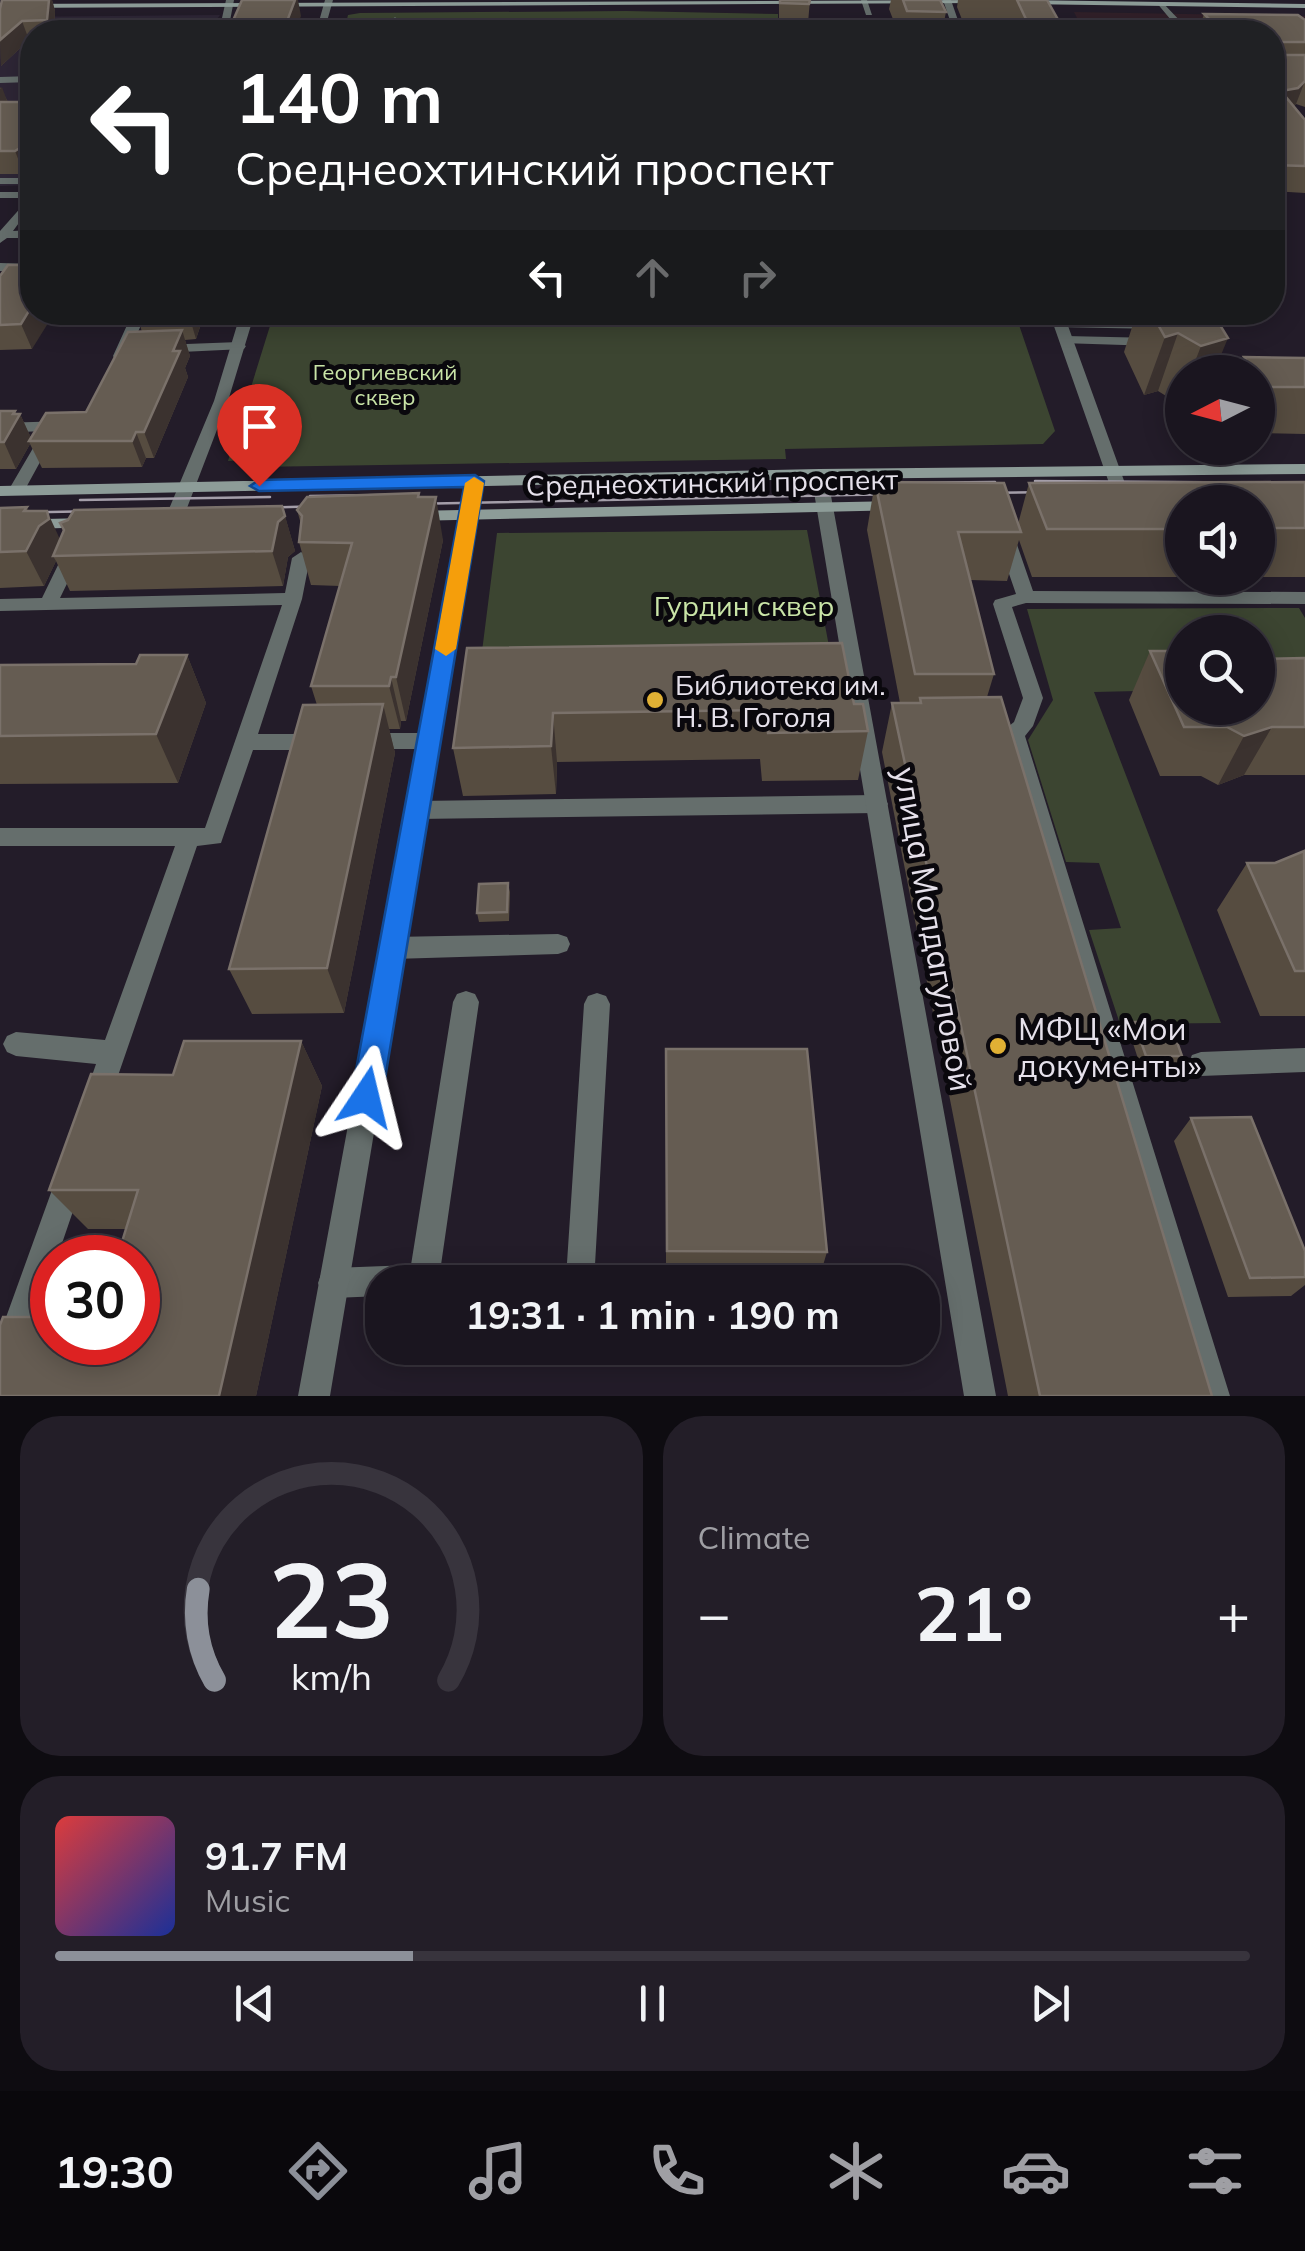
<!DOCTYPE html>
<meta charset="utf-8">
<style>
:root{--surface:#1a151f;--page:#231e28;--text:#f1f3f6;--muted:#9f9fa4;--line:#38343d;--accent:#8c9099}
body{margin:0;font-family:Mulish,sans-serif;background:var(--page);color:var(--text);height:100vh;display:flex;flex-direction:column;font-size:38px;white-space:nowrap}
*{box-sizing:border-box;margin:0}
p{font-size:32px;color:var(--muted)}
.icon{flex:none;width:55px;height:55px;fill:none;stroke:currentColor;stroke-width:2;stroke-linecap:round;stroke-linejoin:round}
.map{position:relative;height:1396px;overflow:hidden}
.drawer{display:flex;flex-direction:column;gap:20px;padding:20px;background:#0e0c11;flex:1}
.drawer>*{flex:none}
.banner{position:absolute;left:20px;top:20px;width:1265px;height:305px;border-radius:40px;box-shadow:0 5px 25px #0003,0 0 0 2px var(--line);background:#202124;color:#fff;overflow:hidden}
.needle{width:65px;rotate:264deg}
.controls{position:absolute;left:1165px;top:355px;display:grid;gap:20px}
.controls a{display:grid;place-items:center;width:110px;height:110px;border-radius:50%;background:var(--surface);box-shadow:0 5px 25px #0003,0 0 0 2px var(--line);font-size:50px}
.speed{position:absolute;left:30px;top:1235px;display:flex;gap:20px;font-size:50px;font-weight:700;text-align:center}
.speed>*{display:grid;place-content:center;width:130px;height:130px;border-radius:50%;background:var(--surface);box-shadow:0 5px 25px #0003,0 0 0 2px var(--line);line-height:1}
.speed .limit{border:15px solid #d22;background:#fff;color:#111}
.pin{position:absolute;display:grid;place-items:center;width:85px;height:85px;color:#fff;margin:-102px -42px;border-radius:50% 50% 50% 0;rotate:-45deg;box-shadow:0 0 10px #0007}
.pin .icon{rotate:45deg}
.me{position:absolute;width:110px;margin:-55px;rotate:10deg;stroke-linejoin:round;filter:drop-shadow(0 0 8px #0008)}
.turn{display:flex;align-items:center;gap:35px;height:210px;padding:0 50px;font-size:45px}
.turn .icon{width:130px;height:130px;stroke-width:2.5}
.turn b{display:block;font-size:70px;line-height:85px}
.lanes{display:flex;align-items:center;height:95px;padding:0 50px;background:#0003;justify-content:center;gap:50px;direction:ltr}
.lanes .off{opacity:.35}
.big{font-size:75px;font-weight:700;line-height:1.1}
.drawer .widget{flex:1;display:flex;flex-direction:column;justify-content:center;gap:15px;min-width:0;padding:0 35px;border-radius:40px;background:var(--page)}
.drawer .dial{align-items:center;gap:0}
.dial svg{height:260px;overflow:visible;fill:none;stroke:var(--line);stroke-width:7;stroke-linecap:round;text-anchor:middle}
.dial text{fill:var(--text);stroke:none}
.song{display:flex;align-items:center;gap:30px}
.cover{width:120px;height:120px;border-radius:15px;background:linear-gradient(135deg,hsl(0 70% 55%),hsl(230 70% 35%))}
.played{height:10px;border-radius:5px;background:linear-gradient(90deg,var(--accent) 30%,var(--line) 30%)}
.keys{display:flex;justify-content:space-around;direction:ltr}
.heat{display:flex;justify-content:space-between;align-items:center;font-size:55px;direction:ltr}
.drawer .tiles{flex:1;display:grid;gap:20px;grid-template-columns:1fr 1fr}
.widget:last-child{grid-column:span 2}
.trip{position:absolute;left:365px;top:1265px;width:575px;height:100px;border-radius:40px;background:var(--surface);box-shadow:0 5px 25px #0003,0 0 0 2px var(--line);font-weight:700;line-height:100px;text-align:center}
.menu{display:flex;height:160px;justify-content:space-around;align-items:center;background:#0a080c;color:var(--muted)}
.menu .icon{width:70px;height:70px}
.menu .selected{color:var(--accent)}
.menu b{font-size:45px;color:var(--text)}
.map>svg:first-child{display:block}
</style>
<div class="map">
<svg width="1305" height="1396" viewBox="0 0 1305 1396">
<rect width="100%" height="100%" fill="#231c29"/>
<path fill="#2e2636" d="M220,15L208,32H32V185L0,186V17Z"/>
<path fill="#312029" d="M1074,12L1305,16V84L1272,32H1084Z"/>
<path fill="#3c4531" d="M626,11L778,14V32H344L348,15L360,13Z
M274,313H1015L1055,431L1043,444L785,449L786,459L247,467L249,460L228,461Z
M807,530L835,678L478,683L497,533Z
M1299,608L1305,618V688L1258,689V632H1182V690L1094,692L1221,1023L1120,1024L1089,930L1121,928L1099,863L1066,862L1028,740L1053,700L1027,609Z"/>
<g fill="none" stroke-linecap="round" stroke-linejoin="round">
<path fill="#656e6c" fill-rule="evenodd" d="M226,0H234L229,26L238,32H228L220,27Z
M861,0H867L872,15H866Z
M1156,2H1162L1185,26L1228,29L1181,32Z
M395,17L399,20L395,32H387L391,20Z
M32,76V82L0,83V77Z
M32,173V184H0V178H25Z
M32,195V205L13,231L32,230V238H7L0,243V231Z
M0,263L32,264V272L0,271Z
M133,312H147L127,356L115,359L113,356Z
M1060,320L1160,321L1167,325L1160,329L1055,327L1053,324Z
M1066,336L1155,338L1162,342L1155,346L1061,343L1059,340Z
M1201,337H1211L1233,372H1219L1199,340Z
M239,342L246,346L244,349L160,353L153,349L160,345Z
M66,421L74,426L71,429L57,431L22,495H10L8,491L43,431L0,433V423Z
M1005,531L1014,536L1033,591L1305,592V604L1026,603L1012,607L1043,698L1033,726L1025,736L1230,1396H1198L1006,742L979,739L976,734L979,729L1009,726L1014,722L1023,698L993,604L995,600L1016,594L996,536Z
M301,552L310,558L302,599L258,734H318L325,737L328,742L325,747L318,750H253L221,843L197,846L110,1099L106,1108L97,1112L88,1108L84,1099L96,1064L16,1056L7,1052L3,1044L7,1036L16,1032L105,1040L175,846H0V828H205L282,605L0,611V599L42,598L59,563L68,557L77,563L60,598L285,593L292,558Z
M367,733H429L436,736L439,741L436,746L429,749H367L360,746L357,741L360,736Z
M877,795L885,798L888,804L885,810L877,813L417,819L409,816L406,810L409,804L417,801Z
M558,934L567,937L570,944L567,951L558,954L393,959L384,955L381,948L384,941L393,937Z
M466,991L475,994L479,1002L441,1265L567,1263L584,1004L588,996L597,993L606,996L610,1004L594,1282H382V1296L333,1298L322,1294L318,1283L322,1272L333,1268L411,1265L453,1002L457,994Z
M1305,1048V1072L1201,1076L1192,1073L1188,1064L1192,1055L1201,1052Z
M70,1165L80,1169L84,1179L57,1258H52V1271L16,1378L11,1389L0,1394V1334L56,1179L60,1169Z"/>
<path fill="#656e6c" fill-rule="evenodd" d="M325,0H333L324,32H316Z
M943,0H951L962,32H954Z
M0,192H32V198H0Z
M241,312H255L228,401L182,521L179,525H167L164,521L214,401Z
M1049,312H1063L1131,500L1129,504L1123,505L1115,500Z
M819,469L827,474L996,1396H964L811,474Z
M475,476L483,481L330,1396H298L467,481Z"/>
<path fill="#8d9c98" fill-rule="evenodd" d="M986,0L983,3L0,8V4Z
M1020,0L1305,4V8L1022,4L1018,2Z
M1305,464V474L819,479L0,496V486L819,469Z
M898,501L904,502V510L412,521L404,516L412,511Z
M88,518L94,519V527L0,530V520Z"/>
<path stroke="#a49ea9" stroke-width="2.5" d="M1035,481L1305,483
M885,483L995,482
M980,493L1055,492
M310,496L385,495
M80,500L270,497
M410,504L900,494
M255,508L325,506
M0,513L100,511"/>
</g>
<path fill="#564c40" d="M2,0H52L55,11L54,32H32V40H29L1,66L0,9Z
M779,0H810L808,23L779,22Z
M891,0H940L946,12L942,32H898L889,9Z
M958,0H1047L1065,32H1011L1007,23L963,22L957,7Z
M1204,14L1222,32H1198Z
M1305,20V107L1296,104L1294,106L1305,120V193L1272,191V32Z
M0,87L8,102H32V176L30,170L24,174H0Z
M8,265L32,349L0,350V276Z
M136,312H205L196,339L185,340L190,356L185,368L188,377L154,458H146L142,467L42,468L30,444L16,469H0V411H15L17,414H20L31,438L86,412L142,332Z
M1131,312H1212L1214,372H1182V403L1179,404L1158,391L1144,395L1124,352L1135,318H1133Z
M1244,357L1305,358V434L1258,433V372H1238Z
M875,482L1018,524L1029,483L1305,482V577H1258V502H1182V577H1032L1019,540L1007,581L970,580L994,674L987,697L1212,1396H1008L882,752L892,703H900L867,530Z
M419,497L443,540L406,721H401L400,729H389L395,753L344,1013L252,1014L229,969L317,705L311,686L340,586L311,585L299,542L301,524L297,510Z
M282,506L295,551L288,557L283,586L70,591L56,561L44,586L0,588V508L29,511L60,539L63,531L60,523Z
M467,648L854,704L868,731L858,780L762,781L760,759L557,762L556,794L463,796L453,748Z
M1150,651L1182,708L1305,658V775H1244L1218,785L1201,776H1160L1129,700Z
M187,655L206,703L178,783L0,784V665L136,664Z
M1305,852V1016H1260L1217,910L1247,863H1275Z
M508,883L510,892L509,921L479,922L477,913Z
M1134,1022L1182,1056L1176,1064L1140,1065L1129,1031Z
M301,1041L322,1086L256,1396H0L138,1342L126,1229H88L49,1190L173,1075Z
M666,1049L827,1252L821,1272L666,1271Z
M1191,1118L1305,1251V1285L1291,1296L1228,1297L1174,1141Z"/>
<path fill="#3b322f" d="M49,0H52L55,11L54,32H51L47,20Z
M295,0H298L301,16L295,32H283Z
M22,21L29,40L1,66L0,40Z
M1305,81L1296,104L1289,112L1281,91Z
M2,87L10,109L0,120V89Z
M23,146L30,170L24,174L15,151Z
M32,306V312H55L32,349L21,324Z
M188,312H205L196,339Z
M182,330L190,356L185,368L188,377L154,458L144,432L173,351Z
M1178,333L1158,391L1144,395L1165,337Z
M1228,338L1214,372H1191L1201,346Z
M15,411L18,418L20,414L32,440L29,441L30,444L16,469L4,442Z
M136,432L146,458L142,467L132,441Z
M436,497L443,540L406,721L396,677Z
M27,507L38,529L47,511L63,546L53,556L56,561L44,586L26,551L24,511Z
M285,516L295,551L288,557L283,586L272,551L278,522Z
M187,655L206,703L178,783L156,734Z
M391,677L401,721L400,729L389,686Z
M383,704L395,753L344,1013L327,968Z
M553,713L557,762L556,794L551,746Z
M1272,727L1244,775L1218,785L1244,736Z
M301,1041L322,1086L256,1396H219Z"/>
<path fill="#655c52" stroke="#7a716a" stroke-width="2.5" d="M2,0H49L47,20L22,21L0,40V9Z
M242,0H295L283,32H228Z
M780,0H810L809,4L780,3Z
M903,0H940L946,12L907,11Z
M1017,0H1047L1065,32H1032Z
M1204,14L1298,15L1305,20V42H1280L1276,51L1280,55H1305V81L1298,88L1281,91L1305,120V166L1272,165V89H1277L1272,85V32H1222Z
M0,102H32V160H26L23,146L15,151H0Z
M8,265H32V306L21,324L0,325V276Z
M1151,312H1212L1228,338L1201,346L1178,333L1165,337Z
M182,330L173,351H180L144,432H136L132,441H29L46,413L86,412L128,332Z
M1244,357L1305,358V387H1263L1258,378V372H1254Z
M0,411H15L13,414H20L4,442H0Z
M875,482L1004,483L1021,532H958L994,674H915Z
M1305,482V528H1258V502H1182V529H1047L1029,483Z
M419,493L418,497H436L396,677H391L389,686H311L352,543L299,542L302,516L297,510L307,497Z
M282,506L285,516L278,522L272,551L53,556L64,530L60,523L68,520L74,510Z
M27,507L24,511H47L49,519L39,526L26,551L0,552V508Z
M842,643L854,704H863L868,731L768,733L765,710L553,713L551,746L453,748L467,648Z
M1150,651H1182V708H1258V659L1305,658V727H1272L1244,736L1227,727H1184Z
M140,655H187L156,734L0,736V665L136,664Z
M1001,697L1212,1396H1040L892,703H921L920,698Z
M383,704L327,968L229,969L303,705Z
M1304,851L1305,971H1295L1247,863H1275Z
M508,883L507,912L477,913L479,884Z
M1134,1022H1170L1182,1056H1146Z
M184,1041H301L219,1396H0V1325L3,1317H52V1342H138V1258H117L138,1190H49L91,1074L173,1075Z
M666,1049H807L827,1252L667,1251Z
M1251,1117L1305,1251V1277L1250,1278L1191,1118Z"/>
<path fill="#1a73e8" stroke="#114b97" stroke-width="2.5" d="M475,475L484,481L382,1097L377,1107L366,1111L356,1107L351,1097L464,487L259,491L250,486L259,480Z"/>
<path fill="#f59e0b" d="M474,477L484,483L456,649L446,656L435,649L465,483Z"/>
<g fill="#e0b034" stroke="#0a080d" stroke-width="4">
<circle cx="655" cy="700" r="10"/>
<circle cx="998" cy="1046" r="10"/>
</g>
<g text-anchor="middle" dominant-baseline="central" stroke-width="10" stroke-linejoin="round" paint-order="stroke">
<g font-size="22" fill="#c9e4a7" stroke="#0a080d">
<text x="385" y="372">Георгиевский<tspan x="385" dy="25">сквер</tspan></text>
</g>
<g font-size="28" fill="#e6e1eb" stroke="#0a080d">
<text transform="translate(712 482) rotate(-1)">Среднеохтинский проспект</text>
</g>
<g font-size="28" fill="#c9e4a7" stroke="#0a080d">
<text x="744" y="605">Гурдин сквер</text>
</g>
<g font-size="28" fill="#e6e1eb" stroke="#0a080d" text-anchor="start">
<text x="675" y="684">Библиотека им.<tspan x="675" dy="32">Н. В. Гоголя</tspan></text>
</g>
<g font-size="32" fill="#e6e1eb" stroke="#0a080d">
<text transform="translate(934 929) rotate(80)">улица Молдагуловой</text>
</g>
<g font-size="32" fill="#e6e1eb" stroke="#0a080d" text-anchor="start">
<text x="1018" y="1028">МФЦ «Мои<tspan x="1018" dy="37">документы»</tspan></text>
</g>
</g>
</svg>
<div class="controls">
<a><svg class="needle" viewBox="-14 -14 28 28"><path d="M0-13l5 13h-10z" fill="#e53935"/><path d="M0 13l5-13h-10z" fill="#9f9fa4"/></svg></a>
<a><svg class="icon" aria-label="sound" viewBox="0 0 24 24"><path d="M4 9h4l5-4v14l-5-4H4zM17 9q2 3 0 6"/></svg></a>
<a><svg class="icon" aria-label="search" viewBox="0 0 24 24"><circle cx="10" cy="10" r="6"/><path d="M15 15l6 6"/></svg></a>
</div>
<div class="speed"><div class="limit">30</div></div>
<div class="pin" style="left:259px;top:486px;background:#d93025"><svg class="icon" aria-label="arrive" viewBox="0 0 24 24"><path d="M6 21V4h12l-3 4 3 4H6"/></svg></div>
<svg class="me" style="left:366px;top:1097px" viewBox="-20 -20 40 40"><path d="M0-17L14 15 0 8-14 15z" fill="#1a73e8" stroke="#fff" stroke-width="4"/></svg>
<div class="trip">19:31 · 1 min · 190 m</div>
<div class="banner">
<div class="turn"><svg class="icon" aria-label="left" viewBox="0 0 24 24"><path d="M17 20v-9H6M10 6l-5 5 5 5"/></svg><div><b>140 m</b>Среднеохтинский проспект</div></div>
<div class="lanes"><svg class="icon" aria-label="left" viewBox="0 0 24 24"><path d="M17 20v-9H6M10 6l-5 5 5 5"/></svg><svg class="icon off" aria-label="ahead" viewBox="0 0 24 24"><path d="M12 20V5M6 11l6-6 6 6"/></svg><svg class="icon off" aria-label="right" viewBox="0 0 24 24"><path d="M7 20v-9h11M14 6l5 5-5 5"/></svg></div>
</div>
</div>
<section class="drawer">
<div class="tiles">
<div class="widget dial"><svg viewBox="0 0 100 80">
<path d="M14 69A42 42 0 1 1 86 69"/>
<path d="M14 69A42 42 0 0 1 9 41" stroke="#8c9099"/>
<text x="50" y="56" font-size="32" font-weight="700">23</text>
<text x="50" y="72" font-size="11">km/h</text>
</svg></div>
<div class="widget"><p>Climate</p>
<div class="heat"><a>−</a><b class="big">21°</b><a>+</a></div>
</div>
<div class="widget">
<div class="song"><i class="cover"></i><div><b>91.7 FM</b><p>Music</p></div></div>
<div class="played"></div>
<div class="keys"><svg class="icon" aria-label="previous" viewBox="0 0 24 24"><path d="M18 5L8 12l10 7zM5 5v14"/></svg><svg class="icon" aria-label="pause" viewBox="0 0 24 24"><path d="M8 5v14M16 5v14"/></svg><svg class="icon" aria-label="next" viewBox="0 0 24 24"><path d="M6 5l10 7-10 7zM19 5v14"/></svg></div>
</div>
</div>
</section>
<nav class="menu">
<b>19:30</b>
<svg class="icon selected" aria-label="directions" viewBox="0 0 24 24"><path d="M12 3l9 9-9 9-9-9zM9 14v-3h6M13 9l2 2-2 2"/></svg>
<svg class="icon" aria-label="music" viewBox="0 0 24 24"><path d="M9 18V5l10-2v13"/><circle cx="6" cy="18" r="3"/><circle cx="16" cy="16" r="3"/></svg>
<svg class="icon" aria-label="phone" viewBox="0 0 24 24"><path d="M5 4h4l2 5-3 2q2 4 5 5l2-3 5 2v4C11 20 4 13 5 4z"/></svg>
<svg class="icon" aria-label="climate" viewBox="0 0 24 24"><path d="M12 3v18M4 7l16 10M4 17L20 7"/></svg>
<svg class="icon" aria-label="car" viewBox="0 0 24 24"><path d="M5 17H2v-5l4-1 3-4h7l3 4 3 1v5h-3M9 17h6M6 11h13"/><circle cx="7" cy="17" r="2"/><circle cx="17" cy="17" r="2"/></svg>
<svg class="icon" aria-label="filters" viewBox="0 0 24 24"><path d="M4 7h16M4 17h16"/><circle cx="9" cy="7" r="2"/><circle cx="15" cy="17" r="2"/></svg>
</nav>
